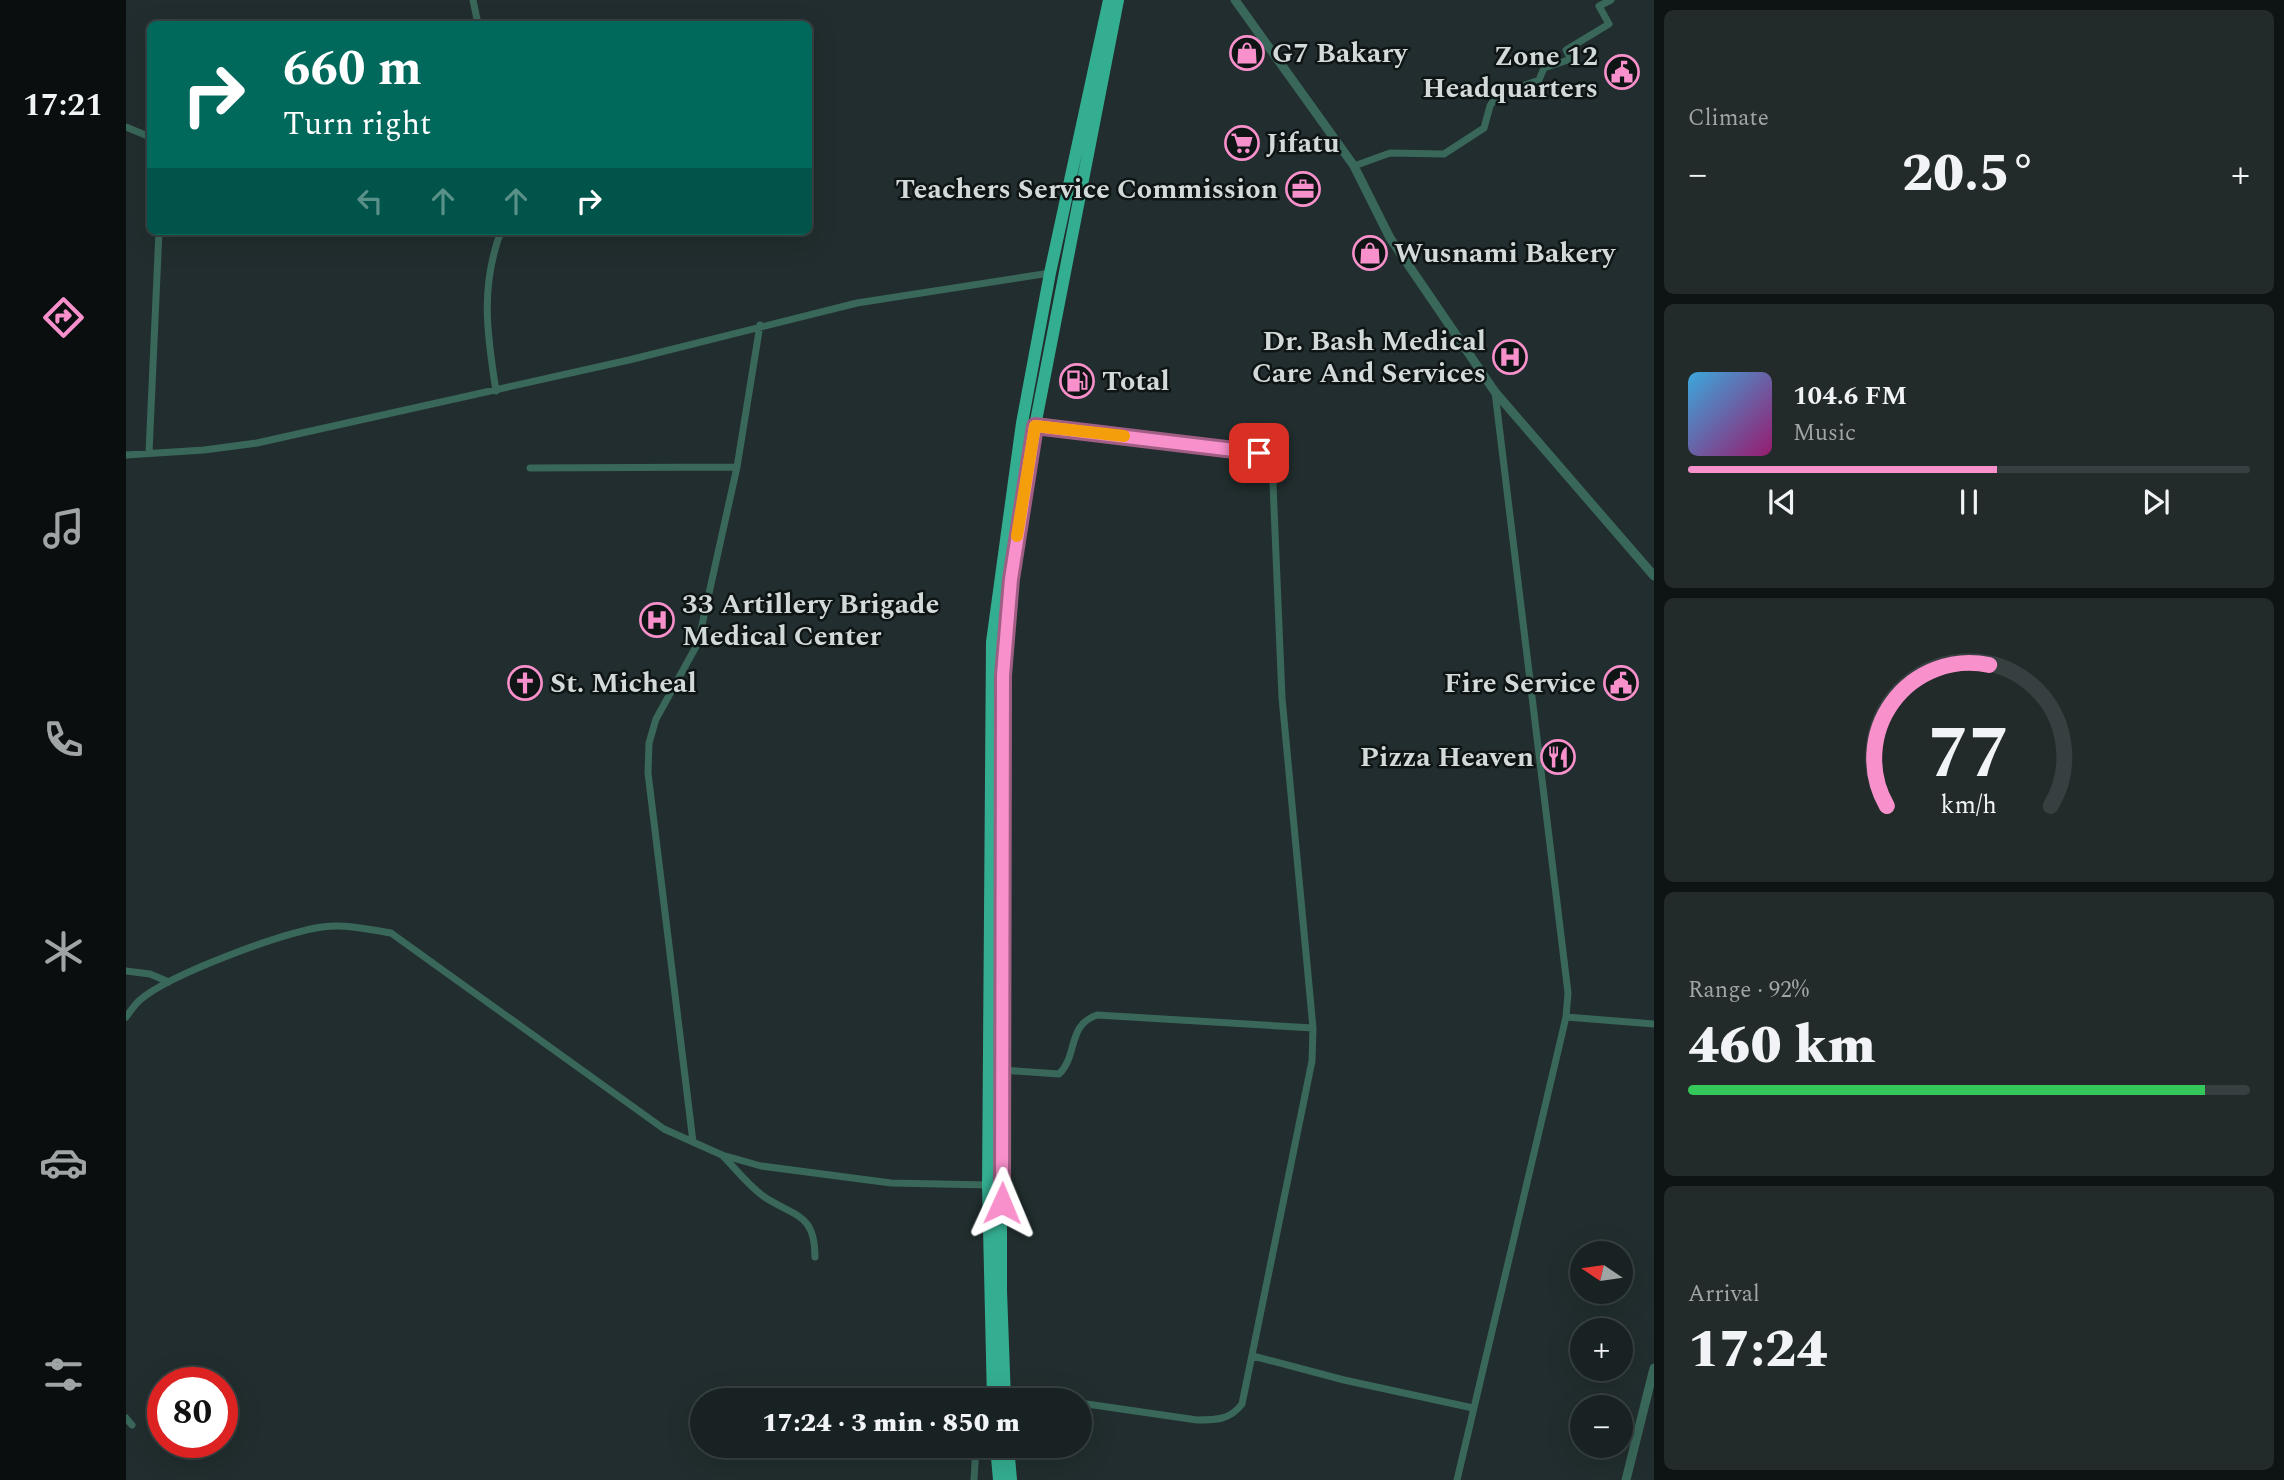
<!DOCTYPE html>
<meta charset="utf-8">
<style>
:root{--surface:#192222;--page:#222a2a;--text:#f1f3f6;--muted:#9fa4a5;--line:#373f40;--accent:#f890cb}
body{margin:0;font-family:Spectral,serif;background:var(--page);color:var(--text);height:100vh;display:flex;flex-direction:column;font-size:26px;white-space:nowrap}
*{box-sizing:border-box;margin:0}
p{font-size:23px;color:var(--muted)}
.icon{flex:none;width:38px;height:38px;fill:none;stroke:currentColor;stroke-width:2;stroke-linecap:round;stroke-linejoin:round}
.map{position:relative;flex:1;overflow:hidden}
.drawer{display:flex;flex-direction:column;gap:10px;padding:10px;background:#0e1313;width:630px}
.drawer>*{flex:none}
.banner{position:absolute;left:21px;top:21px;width:665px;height:214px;border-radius:10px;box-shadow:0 7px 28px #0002,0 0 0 2px var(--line);background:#00695c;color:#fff;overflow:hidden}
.needle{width:46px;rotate:283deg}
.controls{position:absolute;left:1444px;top:1241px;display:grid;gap:14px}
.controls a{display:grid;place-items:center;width:63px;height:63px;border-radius:50%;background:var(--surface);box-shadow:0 7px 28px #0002,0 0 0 2px var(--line);font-size:35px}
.speed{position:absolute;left:21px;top:1367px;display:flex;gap:14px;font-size:35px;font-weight:700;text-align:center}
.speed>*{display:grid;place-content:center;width:91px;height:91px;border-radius:50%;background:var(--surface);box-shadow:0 7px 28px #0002,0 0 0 2px var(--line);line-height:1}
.speed .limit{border:10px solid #d22;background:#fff;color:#111}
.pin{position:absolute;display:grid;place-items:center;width:60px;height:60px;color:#fff;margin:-30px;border-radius:14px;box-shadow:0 4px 10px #0006}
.me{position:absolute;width:77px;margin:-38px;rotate:1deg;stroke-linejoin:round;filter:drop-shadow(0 0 5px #0008)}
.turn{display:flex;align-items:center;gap:24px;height:147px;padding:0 21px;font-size:32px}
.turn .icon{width:91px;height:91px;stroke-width:2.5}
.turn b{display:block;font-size:49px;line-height:60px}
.lanes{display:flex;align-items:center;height:66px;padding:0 21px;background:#0003;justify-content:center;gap:35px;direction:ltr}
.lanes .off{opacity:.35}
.big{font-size:52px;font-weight:800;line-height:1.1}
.drawer .widget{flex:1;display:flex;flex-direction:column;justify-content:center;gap:10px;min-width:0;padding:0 24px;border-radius:10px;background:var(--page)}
.drawer .dial{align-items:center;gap:0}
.dial svg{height:182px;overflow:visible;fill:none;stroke:var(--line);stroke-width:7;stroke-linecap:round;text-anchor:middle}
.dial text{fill:var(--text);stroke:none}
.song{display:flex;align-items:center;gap:21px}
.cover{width:84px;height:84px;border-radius:10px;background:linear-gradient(135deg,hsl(200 70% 55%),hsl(320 70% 35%))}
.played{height:7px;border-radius:4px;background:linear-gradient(90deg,var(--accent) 55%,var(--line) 55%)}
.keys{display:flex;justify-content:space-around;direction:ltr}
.heat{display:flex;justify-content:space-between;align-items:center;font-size:38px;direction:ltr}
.charge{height:10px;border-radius:5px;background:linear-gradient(90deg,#34c759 92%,var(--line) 0)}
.trip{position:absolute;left:564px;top:1388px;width:402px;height:70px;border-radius:35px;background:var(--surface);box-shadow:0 7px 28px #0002,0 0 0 2px var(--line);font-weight:800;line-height:70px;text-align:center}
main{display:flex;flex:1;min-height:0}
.dock{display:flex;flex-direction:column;width:126px;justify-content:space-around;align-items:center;background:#0a0e0e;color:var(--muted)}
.dock .icon{width:49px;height:49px}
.dock .on{color:var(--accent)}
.dock b{font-size:32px;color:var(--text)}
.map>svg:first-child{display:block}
</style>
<main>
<nav class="dock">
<b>17:21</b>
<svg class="icon on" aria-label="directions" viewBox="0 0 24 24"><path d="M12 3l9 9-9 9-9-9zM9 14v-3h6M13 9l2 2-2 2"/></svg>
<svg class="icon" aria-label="music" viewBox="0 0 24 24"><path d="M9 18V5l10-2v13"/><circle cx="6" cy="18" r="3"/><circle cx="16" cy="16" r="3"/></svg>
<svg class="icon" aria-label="phone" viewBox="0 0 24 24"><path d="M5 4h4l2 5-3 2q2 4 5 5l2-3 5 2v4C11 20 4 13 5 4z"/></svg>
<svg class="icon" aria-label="climate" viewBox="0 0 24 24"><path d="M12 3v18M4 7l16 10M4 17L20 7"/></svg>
<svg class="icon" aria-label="car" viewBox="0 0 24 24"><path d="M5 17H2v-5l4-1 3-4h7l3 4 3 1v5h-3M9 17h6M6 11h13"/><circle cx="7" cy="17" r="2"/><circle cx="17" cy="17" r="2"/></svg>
<svg class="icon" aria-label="filters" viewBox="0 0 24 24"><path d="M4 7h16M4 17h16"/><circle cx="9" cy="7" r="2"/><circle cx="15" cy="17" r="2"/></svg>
</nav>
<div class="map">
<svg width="1528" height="1480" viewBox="0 0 1528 1480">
<rect width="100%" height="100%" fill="#212d2e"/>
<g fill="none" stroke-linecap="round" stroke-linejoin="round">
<path stroke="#396759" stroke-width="7" d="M347,0L352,24
M0,127L24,137
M1228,166L1264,153L1318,154L1358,128L1364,106L1371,95L1413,80L1418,68L1445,59L1440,50L1483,24L1473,6L1485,0
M370,391C361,334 354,287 375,231
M909,426L1133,453L1146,460L1156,698L1187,1028L1186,1061L1116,1404C1104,1420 1090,1420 1071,1420L954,1403
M23,453L33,231
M0,455L78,450L131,443L503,360L731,303L924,273
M404,468L611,467
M0,971L24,974L43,982
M0,1017C4,1012 8,1005 14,1000C44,974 156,933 196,927C220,924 242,929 265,933L538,1129L596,1155L635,1166L765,1183L863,1185
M1440,1017L1528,1024
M876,1070L933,1074C952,1056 941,1025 971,1015L1187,1028
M567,1142L522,773L523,743L530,719L572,643L611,467L634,325
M596,1155C610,1169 624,1188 640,1198C670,1217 689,1214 689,1257
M1127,1356L1218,1380L1347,1408
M877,1391L935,1400
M0,1418L6,1425
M848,1480L850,1446
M1331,1480L1440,1017L1442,993L1369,392"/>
<path stroke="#396759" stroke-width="9" d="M1109,0L1228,166L1264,238L1369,392L1528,576
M1500,1480L1528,1368"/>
<path stroke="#34ae90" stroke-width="12" d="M867,1400L862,1185L866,642L896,423L924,273L983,0
M879,1400L875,1291V751L880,623L909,426L992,0
M870,1446L873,1480
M882,1446L885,1480"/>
</g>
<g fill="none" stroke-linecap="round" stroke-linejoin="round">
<g stroke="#a15e84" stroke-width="18">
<path id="route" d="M876,1203L877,675L885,579L909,426L1133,453"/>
</g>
<use href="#route" stroke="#f890cb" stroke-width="12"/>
<path stroke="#f59e0b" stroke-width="12" d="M891,536L909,426L998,436"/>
</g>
<defs>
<g id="shop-ring" transform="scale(1.75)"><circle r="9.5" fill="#0f1415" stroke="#f890cb" stroke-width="1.5"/><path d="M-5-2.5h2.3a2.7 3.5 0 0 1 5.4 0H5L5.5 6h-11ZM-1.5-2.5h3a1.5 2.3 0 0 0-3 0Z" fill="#f890cb"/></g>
<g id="civic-ring" transform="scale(1.75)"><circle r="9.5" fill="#0f1415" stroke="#f890cb" stroke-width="1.5"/><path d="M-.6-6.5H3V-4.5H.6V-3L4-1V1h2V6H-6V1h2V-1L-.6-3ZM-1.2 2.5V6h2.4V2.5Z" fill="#f890cb"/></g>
<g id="supermarket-ring" transform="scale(1.75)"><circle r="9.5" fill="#0f1415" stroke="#f890cb" stroke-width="1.5"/><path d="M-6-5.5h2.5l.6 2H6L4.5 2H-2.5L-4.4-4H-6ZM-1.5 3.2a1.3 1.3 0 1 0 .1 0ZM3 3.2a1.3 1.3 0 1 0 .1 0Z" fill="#f890cb"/></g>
<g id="office-ring" transform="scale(1.75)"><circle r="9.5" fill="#0f1415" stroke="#f890cb" stroke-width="1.5"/><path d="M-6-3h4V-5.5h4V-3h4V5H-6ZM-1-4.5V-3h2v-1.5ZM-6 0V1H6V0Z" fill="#f890cb"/></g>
<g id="hospital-ring" transform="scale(1.75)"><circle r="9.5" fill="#0f1415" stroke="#f890cb" stroke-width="1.5"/><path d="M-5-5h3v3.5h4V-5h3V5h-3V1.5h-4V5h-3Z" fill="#f890cb"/></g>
<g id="fuel-ring" transform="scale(1.75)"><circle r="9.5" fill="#0f1415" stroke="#f890cb" stroke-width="1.5"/><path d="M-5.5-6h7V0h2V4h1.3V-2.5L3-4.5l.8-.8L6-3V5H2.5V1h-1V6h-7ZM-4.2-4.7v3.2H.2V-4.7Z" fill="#f890cb"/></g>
<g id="church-ring" transform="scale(1.75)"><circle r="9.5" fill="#0f1415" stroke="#f890cb" stroke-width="1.5"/><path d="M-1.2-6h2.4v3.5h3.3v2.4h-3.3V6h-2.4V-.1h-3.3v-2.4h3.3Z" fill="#f890cb"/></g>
<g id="restaurant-ring" transform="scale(1.75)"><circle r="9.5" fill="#0f1415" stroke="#f890cb" stroke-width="1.5"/><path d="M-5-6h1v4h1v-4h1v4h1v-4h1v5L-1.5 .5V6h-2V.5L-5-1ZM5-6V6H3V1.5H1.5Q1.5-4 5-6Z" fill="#f890cb"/></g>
</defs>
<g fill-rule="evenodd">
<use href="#shop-ring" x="1121" y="53"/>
<use href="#civic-ring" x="1496" y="72"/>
<use href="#supermarket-ring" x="1116" y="143"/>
<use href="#office-ring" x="1177" y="189"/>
<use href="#shop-ring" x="1244" y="253"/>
<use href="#hospital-ring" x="1384" y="357"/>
<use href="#fuel-ring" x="951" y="381"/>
<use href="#hospital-ring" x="531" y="620"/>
<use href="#church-ring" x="399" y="683"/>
<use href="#civic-ring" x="1495" y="683"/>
<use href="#restaurant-ring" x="1432" y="757"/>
</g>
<g text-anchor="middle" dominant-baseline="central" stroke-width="5" stroke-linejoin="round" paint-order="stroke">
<g font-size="28" font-weight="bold" fill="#d1d9d9" stroke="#0f1415" text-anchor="start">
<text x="1146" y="53">G7 Bakary</text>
<text x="1472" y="56" text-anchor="end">Zone 12<tspan x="1472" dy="32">Headquarters</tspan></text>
<text x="1140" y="143">Jifatu</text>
<text x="1152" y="189" text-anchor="end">Teachers Service Commission</text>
<text x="1268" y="253">Wusnami Bakery</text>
<text x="1360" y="341" text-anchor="end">Dr. Bash Medical<tspan x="1360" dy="32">Care And Services</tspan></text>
<text x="976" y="381">Total</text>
<text x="556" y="604">33 Artillery Brigade<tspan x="556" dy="32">Medical Center</tspan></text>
<text x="424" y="683">St. Micheal</text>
<text x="1470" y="683" text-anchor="end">Fire Service</text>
<text x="1408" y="757" text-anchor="end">Pizza Heaven</text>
</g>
</g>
</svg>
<div class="controls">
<a><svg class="needle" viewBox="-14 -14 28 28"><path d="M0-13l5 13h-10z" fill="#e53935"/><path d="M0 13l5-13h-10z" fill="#9fa4a5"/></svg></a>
<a>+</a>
<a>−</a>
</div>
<div class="speed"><div class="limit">80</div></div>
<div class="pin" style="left:1133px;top:453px;background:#d93025"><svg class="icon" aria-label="arrive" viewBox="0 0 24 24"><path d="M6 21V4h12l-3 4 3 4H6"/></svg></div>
<svg class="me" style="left:876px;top:1203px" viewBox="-20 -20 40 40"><path d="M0-17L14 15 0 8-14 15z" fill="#f890cb" stroke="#fff" stroke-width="4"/></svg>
<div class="trip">17:24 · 3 min · 850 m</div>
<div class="banner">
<div class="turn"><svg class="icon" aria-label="right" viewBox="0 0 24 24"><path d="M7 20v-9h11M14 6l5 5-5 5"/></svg><div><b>660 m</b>Turn right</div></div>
<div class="lanes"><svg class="icon off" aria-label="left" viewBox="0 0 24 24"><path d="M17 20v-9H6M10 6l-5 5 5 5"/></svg><svg class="icon off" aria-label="ahead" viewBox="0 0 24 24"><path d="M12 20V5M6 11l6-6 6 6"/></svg><svg class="icon off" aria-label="ahead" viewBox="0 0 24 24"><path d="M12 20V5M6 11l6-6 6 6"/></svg><svg class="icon" aria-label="right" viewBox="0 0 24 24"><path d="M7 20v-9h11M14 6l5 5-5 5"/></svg></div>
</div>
</div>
<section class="drawer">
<div class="widget"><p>Climate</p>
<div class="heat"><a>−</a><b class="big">20.5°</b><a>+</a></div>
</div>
<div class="widget">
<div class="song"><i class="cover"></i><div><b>104.6 FM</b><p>Music</p></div></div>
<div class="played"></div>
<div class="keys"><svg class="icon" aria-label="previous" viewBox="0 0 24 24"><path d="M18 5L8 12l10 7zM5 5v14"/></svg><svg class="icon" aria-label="pause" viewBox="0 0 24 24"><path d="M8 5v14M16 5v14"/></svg><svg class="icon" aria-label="next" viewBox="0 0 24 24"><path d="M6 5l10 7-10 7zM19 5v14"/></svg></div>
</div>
<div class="widget dial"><svg viewBox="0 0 100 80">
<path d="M14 69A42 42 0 1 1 86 69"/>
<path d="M14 69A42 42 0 0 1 59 7" stroke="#f890cb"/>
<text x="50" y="56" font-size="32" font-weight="700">77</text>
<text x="50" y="72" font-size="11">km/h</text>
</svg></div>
<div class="widget"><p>Range · 92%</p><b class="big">460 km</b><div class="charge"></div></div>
<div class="widget"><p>Arrival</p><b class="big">17:24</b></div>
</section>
</main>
